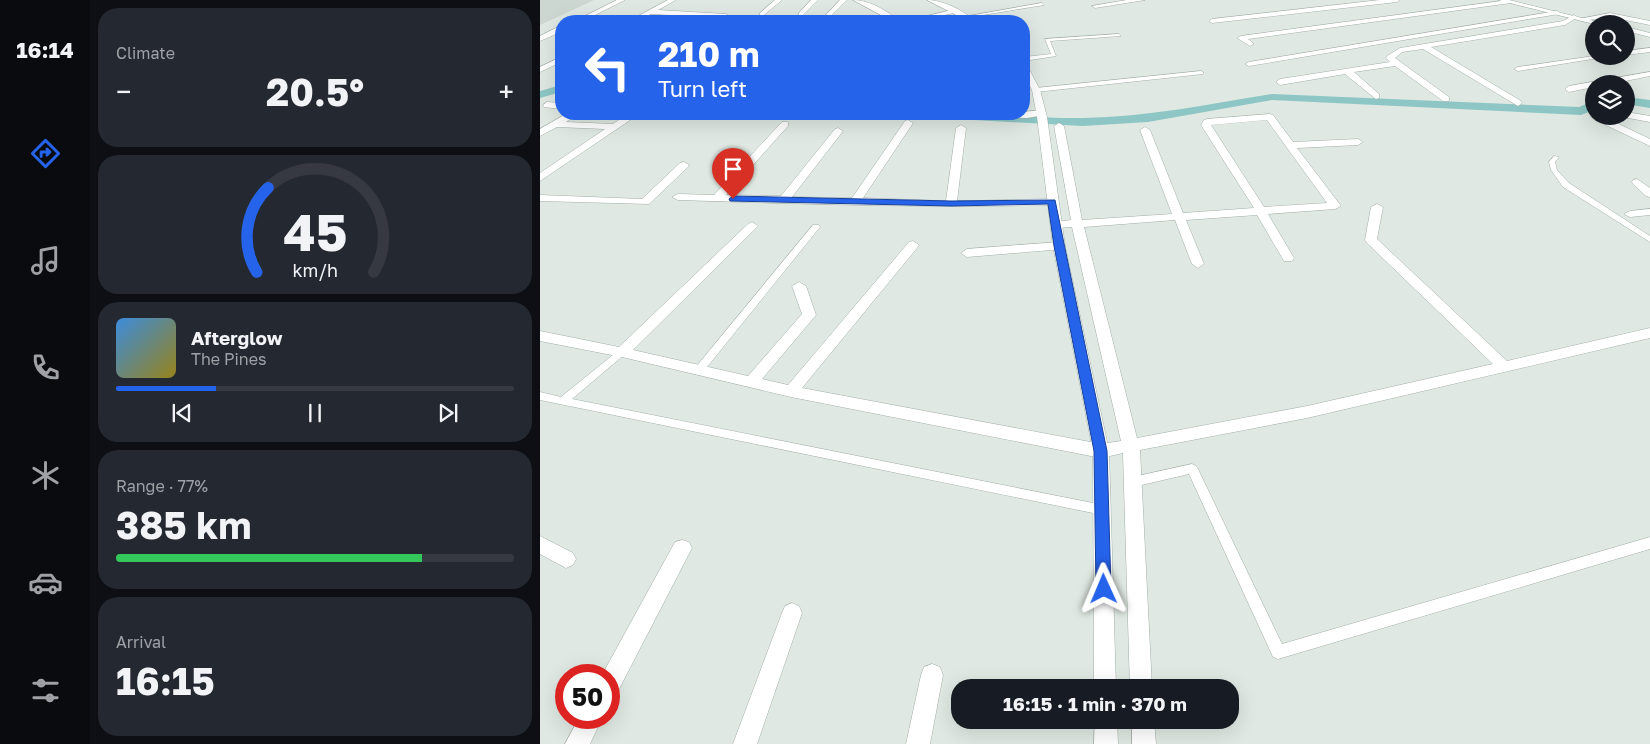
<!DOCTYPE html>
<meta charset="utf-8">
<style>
:root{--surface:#171b24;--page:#242831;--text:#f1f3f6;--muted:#9ea1a6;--line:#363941;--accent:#2563eb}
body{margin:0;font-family:"Golos Text",sans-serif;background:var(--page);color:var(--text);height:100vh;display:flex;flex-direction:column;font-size:19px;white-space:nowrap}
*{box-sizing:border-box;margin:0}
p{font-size:16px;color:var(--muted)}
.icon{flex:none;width:28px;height:28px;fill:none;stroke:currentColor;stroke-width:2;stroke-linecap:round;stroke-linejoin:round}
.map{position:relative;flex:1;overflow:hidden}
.side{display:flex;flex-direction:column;gap:8px;padding:8px;background:#0d0f14;width:450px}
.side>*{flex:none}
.guide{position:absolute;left:15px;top:15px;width:475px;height:105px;border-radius:20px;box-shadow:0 5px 20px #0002;background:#2563eb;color:#fff;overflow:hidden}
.controls{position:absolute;left:1045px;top:15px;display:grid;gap:10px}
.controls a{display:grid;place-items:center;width:50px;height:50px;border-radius:50%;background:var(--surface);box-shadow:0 5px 20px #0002;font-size:25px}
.speed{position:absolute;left:15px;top:664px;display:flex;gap:10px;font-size:25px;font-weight:700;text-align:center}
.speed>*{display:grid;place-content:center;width:65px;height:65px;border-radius:50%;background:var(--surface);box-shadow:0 5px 20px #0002;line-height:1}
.speed .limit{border:8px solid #d22;background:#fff;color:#111}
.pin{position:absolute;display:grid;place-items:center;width:42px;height:42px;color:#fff;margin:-51px -21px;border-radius:50% 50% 50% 0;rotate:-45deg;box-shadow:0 0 5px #0007}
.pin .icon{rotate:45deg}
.me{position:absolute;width:55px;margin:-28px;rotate:359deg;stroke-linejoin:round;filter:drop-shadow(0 0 4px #0008)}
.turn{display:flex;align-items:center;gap:18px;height:105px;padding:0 20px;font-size:22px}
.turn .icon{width:65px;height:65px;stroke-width:2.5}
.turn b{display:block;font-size:35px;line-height:42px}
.big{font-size:38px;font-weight:700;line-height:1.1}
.side .widget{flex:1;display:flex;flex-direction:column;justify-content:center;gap:8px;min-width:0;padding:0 18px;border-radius:20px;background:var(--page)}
.side .dial{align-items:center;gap:0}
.dial svg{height:130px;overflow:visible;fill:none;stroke:var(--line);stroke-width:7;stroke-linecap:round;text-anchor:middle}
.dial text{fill:var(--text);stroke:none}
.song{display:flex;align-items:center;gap:15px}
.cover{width:60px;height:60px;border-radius:8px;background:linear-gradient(135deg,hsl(210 70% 55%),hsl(50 70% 35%))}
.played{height:5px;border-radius:2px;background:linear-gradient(90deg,var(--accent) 25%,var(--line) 25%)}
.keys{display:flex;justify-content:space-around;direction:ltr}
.heat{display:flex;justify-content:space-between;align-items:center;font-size:28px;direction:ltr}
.charge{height:8px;border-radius:4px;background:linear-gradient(90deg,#34c759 77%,var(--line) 0)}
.trip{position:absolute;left:411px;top:679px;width:288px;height:50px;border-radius:20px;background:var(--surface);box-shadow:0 5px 20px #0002;font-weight:700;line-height:50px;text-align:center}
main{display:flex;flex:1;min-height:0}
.tabs{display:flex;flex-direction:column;width:90px;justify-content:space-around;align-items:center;background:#090b0e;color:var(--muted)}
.tabs .icon{width:35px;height:35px}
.tabs .active{color:var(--accent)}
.tabs b{font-size:22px;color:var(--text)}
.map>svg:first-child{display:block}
</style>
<main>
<nav class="tabs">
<b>16:14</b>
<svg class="icon active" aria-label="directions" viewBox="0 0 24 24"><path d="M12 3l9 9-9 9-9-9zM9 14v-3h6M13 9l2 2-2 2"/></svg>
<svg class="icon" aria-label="music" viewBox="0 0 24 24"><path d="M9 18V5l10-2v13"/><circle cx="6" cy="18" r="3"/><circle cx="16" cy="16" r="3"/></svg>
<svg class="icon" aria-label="phone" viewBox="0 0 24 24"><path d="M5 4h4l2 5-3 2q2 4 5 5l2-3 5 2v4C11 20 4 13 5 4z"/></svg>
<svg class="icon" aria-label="climate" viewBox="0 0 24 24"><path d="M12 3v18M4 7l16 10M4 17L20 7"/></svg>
<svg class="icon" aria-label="car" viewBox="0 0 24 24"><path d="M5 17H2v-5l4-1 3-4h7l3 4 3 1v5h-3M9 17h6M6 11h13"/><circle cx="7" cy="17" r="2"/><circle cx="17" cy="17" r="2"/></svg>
<svg class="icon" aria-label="filters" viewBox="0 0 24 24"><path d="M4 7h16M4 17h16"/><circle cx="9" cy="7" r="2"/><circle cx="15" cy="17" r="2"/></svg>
</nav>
<section class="side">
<div class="widget"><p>Climate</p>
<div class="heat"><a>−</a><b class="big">20.5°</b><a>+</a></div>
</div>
<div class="widget dial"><svg viewBox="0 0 100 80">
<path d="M14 69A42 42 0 1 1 86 69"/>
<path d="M14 69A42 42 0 0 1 21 17" stroke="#2563eb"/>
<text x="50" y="56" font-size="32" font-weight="700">45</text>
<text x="50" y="72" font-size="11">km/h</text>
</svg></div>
<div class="widget">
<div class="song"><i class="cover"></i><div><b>Afterglow</b><p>The Pines</p></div></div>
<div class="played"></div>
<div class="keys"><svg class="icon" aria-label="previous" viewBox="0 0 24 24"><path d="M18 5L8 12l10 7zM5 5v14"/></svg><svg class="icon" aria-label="pause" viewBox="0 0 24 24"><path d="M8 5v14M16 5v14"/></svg><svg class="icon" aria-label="next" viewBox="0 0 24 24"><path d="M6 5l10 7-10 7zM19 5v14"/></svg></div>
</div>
<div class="widget"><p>Range · 77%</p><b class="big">385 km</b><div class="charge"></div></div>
<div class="widget"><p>Arrival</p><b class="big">16:15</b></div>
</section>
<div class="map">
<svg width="1110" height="744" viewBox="0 0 1110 744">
<rect width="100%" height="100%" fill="#dfe8e2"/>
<path fill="#cdd7d1" d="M0,0H54L0,25Z"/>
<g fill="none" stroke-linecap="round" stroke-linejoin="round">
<path fill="#8dc6c4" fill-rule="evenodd" d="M21,85V92L0,98V91Z
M732,94L1039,107L1054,101V110L1041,115L732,100L608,122L543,126L398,118L392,114C442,111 493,119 544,118C607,117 670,104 732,94Z
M1086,97L1110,100V108L1086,104Z"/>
<g stroke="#a3afa8" stroke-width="1">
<path id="lane" d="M502,3L504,5L425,18L423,17Z
M579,34L581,36L510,41L516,56L484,61V57L511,54L505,39Z
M661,71L663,72V74L496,92L493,90L496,88Z
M1014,156L1019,157L1015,162L1017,170L1029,183L1110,236V242L1023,187L1011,170L1009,162Z
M273,225H279L280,227L163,372H155L154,370L155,368Z
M82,349L85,350L87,352L85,354L32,399L563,505L567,506L569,510L567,514L563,515L0,400V392L21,397L79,350Z
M652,464L656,466L658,469L742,644L1110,537V549L738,659L733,657L649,474L593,487L589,485L587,482L589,479L593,477Z"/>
</g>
<g stroke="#a3afa8" stroke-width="1">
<path id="street" d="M77,0H85L43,21H35Z
M128,0H136L118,10L186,14L189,16L186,18L111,14L97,21H89Z
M235,0H242L224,15H220V13Z
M271,0H278L263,15H259V13Z
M300,0H307L289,18H285V16Z
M313,0C329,0 348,11 359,21H352Z
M587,0H605L555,8L552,6Z
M840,0H860L857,2L672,23L669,21L672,19Z
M969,0L972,2L971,3L708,39L714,44L710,46L697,38L701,36Z
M416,9L418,10V12L378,21H366Z
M1017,11L1019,12V14L709,66L705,64L709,62Z
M1070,13L1110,21V25L1070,17L1042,21L1039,19Z
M1034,15L1037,17L1036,18L1025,25L891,47L981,101L982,103L978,106L883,49L862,52L855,58L909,97V101H903L855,66L814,72L839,94V98L836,99L805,74L740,85L736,82L740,79L850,62L846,58L847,56L860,48L1023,21Z
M18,27H21V32L0,41V36Z
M1110,48V52L1086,55V51Z
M1054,56H1071L978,71L974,69L978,67Z
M21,57V62L0,72V67Z
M1110,72V76L1071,84H1054V87L1029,92L1025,89L1029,86Z
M7,102L21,103V109L4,107L3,105Z
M501,110L504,111V115L487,118L455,117L450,114H484V112Z
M1086,112L1110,116V122L1083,117L1086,116Z
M26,114H37L26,122L73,124L88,114H99L0,181V173L65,129L17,127L0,136V129Z
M730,114L733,115L753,142L818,139L823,142L818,145L757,148L801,206L795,209L728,214L754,258L752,261H744L717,215L646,220L664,264L658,268L652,264L635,220L544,227L597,438L767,406L953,364L827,243L825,240L831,207L837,204L843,207L837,239L967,361L1110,328V338L767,418L600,450L612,688H590L583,453L561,458L251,397L82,357L0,341V331L79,347L208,224L212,222L218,226L216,228L93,350L208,376L262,314L252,286L259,282L266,286L276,315L222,379L248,385L369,242L373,241L379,245L377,248L262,388L561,444L581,441L532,227L516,228L510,225L516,222L531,220L514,126L519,123L524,126L542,220L632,214L600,130L605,127L610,130L643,213L714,208L661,125L664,120L667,119ZM727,120L787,203L724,207L671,125Z
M1054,115L1062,116L1110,139V146L1053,119L1051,117Z
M368,120L373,123L323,198L406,201L416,128L421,125L426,128L417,201L512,199L518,202L512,205C387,208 263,204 138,200L132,197L138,194L174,195L242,122H248V126L186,195L241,196L295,129L298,128L303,131L252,197L312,198L365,121Z
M144,162L149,165L148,167L109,204L0,201V195L102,199L140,163Z
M1097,179L1110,188V197L1106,196L1093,184L1092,182L1093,180Z
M1110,209V215L1090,217L1084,214L1090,211Z
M519,242L523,243L525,246L523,249L427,257L421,253L427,249Z
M0,536L33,553L36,559L33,565L26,568L0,554Z
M142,540L149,542L152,548L77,693L69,696V675H62L135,542Z
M252,603L259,606L262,613L217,744H193L242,613L245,606Z
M392,664L400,667L403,675L390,744H366L381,675L384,667Z
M39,718H62L50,744H25Z
M592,720H614L616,744H592Z"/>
</g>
<g stroke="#9fb2a8" stroke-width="1">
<path id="secondary" d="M387,0C403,0 423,10 435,21H428Z
M958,0H969L1066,24H1054Z
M1086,27L1110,33V37L1086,31Z
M484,65L488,67L500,90L507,117L525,246L569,451L576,688H554L553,451L513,246L497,117L492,90L484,74Z
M555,720H577L578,744H554Z"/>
</g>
<use href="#lane" fill="#fff" fill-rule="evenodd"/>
<use href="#street" fill="#fff" fill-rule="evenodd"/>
<use href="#secondary" fill="#fff" fill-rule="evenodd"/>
</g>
<path fill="#2563eb" stroke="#184099" d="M193,196L411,201L515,200L567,451L571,589L569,594L564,596L559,594L556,589L554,451L514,246L508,204L411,206L190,201L189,199Z"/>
</svg>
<div class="controls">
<a><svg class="icon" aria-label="search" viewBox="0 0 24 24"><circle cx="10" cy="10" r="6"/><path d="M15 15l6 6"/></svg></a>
<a><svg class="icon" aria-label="layers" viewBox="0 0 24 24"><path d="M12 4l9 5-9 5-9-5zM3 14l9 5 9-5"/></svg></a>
</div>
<div class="speed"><div class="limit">50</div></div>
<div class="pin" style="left:193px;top:199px;background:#d93025"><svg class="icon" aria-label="arrive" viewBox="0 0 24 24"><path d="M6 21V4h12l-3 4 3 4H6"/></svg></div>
<svg class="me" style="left:564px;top:589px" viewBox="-20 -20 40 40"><path d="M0-17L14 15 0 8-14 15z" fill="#2563eb" stroke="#fff" stroke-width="4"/></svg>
<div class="trip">16:15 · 1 min · 370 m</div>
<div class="guide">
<div class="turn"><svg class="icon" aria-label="left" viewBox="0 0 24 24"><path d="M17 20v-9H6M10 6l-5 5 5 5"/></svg><div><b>210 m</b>Turn left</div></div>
</div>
</div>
</main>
